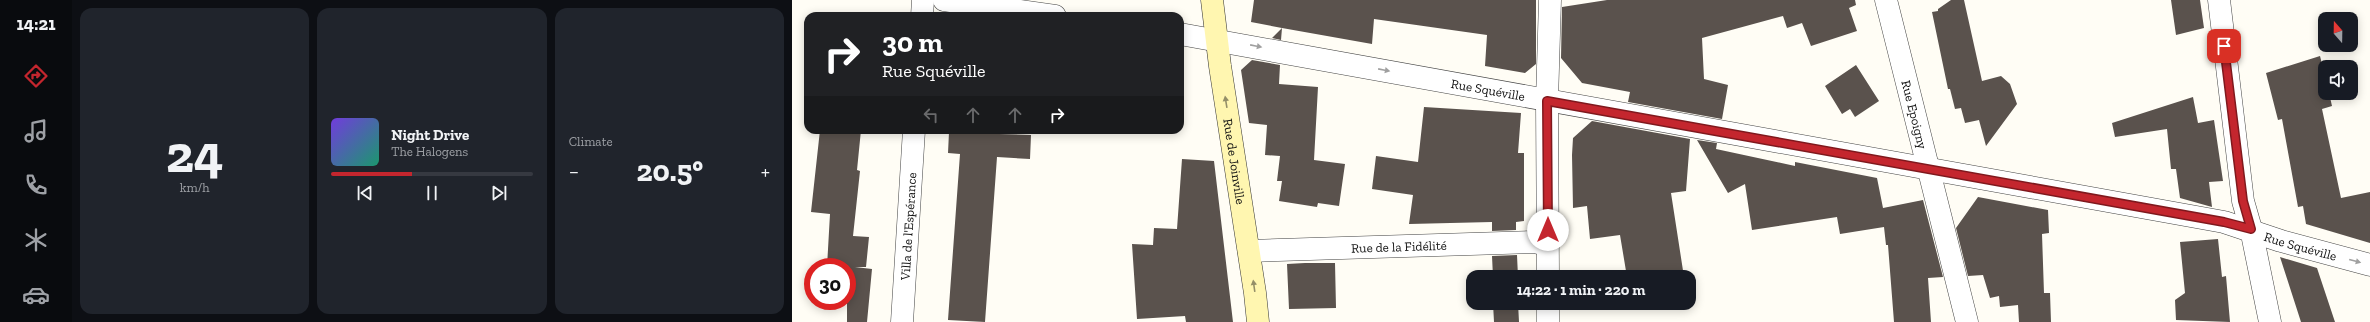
<!DOCTYPE html>
<meta charset="utf-8">
<style>
:root{--surface:#171b24;--page:#20242c;--text:#f1f3f6;--muted:#9ea1a6;--line:#363941;--accent:#c4262e}
body{margin:0;font-family:"Zilla Slab",serif;background:var(--page);color:var(--text);height:100vh;display:flex;flex-direction:column;font-size:15px;white-space:nowrap}
*{box-sizing:border-box;margin:0}
p{font-size:13px;color:var(--muted)}
.icon{flex:none;width:22px;height:22px;fill:none;stroke:currentColor;stroke-width:2;stroke-linecap:round;stroke-linejoin:round}
.map{position:relative;flex:1;overflow:hidden}
.sheet{display:flex;flex-direction:column;gap:8px;padding:8px;background:#0d0f14;width:720px}
.sheet>*{flex:none}
.hud{position:absolute;left:12px;top:12px;width:380px;height:122px;border-radius:12px;box-shadow:0 2px 10px #0003;background:#202124;color:#fff;overflow:hidden}
.needle{width:26px;rotate:340deg}
.tools{position:absolute;left:1526px;top:12px;display:grid;gap:8px}
.tools a{display:grid;place-items:center;width:40px;height:40px;border-radius:8px;background:var(--surface);box-shadow:0 2px 10px #0003;font-size:20px}
.speed{position:absolute;left:12px;top:258px;display:flex;gap:8px;font-size:20px;font-weight:700;text-align:center}
.speed>*{display:grid;place-content:center;width:52px;height:52px;border-radius:50%;background:var(--surface);box-shadow:0 2px 10px #0003;line-height:1}
.speed .limit{border:6px solid #d22;background:#fff;color:#111}
.pin{position:absolute;display:grid;place-items:center;width:34px;height:34px;color:#fff;margin:-17px;border-radius:8px;box-shadow:0 2px 6px #0006}
.me{position:absolute;width:44px;margin:-22px;rotate:0deg;stroke-linejoin:round;filter:drop-shadow(0 0 3px #0008)}
.turn{display:flex;align-items:center;gap:14px;height:84px;padding:0 12px;font-size:18px}
.turn .icon{width:52px;height:52px;stroke-width:2.5}
.turn b{display:block;font-size:28px;line-height:34px}
.lanes{display:flex;align-items:center;height:38px;padding:0 12px;background:#0003;justify-content:center;gap:20px;direction:ltr}
.lanes .off{opacity:.35}
.big{font-size:30px;font-weight:700;line-height:1.1}
.sheet .card{flex:1;display:flex;flex-direction:column;justify-content:center;gap:6px;min-width:0;padding:0 14px;border-radius:12px;background:var(--page)}
.sheet .dial{align-items:center;gap:0}
.dial b{font-size:52px;line-height:1}
.song{display:flex;align-items:center;gap:12px}
.cover{width:48px;height:48px;border-radius:6px;background:linear-gradient(135deg,hsl(260 70% 55%),hsl(160 70% 35%))}
.played{height:4px;border-radius:2px;background:linear-gradient(90deg,var(--accent) 40%,var(--line) 40%)}
.keys{display:flex;justify-content:space-around;direction:ltr}
.heat{display:flex;justify-content:space-between;align-items:center;font-size:22px;direction:ltr}
.sheet .tiles{flex:1;display:grid;gap:8px;grid-template-columns:repeat(3,1fr)}
.trip{position:absolute;left:674px;top:270px;width:230px;height:40px;border-radius:12px;background:var(--surface);box-shadow:0 2px 10px #0003;font-weight:700;line-height:40px;text-align:center}
main{display:flex;flex:1;min-height:0}
.tabs{display:flex;flex-direction:column;width:72px;justify-content:space-around;align-items:center;background:#090b0e;color:var(--muted)}
.tabs .icon{width:28px;height:28px}
.tabs .current{color:var(--accent)}
.tabs b{font-size:18px;color:var(--text)}
.map>svg:first-child{display:block}
</style>
<main>
<nav class="tabs">
<b>14:21</b>
<svg class="icon current" aria-label="directions" viewBox="0 0 24 24"><path d="M12 3l9 9-9 9-9-9zM9 14v-3h6M13 9l2 2-2 2"/></svg>
<svg class="icon" aria-label="music" viewBox="0 0 24 24"><path d="M9 18V5l10-2v13"/><circle cx="6" cy="18" r="3"/><circle cx="16" cy="16" r="3"/></svg>
<svg class="icon" aria-label="phone" viewBox="0 0 24 24"><path d="M5 4h4l2 5-3 2q2 4 5 5l2-3 5 2v4C11 20 4 13 5 4z"/></svg>
<svg class="icon" aria-label="climate" viewBox="0 0 24 24"><path d="M12 3v18M4 7l16 10M4 17L20 7"/></svg>
<svg class="icon" aria-label="car" viewBox="0 0 24 24"><path d="M5 17H2v-5l4-1 3-4h7l3 4 3 1v5h-3M9 17h6M6 11h13"/><circle cx="7" cy="17" r="2"/><circle cx="17" cy="17" r="2"/></svg>
</nav>
<section class="sheet">
<div class="tiles">
<div class="card dial"><b>24</b><p>km/h</p></div>
<div class="card">
<div class="song"><i class="cover"></i><div><b>Night Drive</b><p>The Halogens</p></div></div>
<div class="played"></div>
<div class="keys"><svg class="icon" aria-label="previous" viewBox="0 0 24 24"><path d="M18 5L8 12l10 7zM5 5v14"/></svg><svg class="icon" aria-label="pause" viewBox="0 0 24 24"><path d="M8 5v14M16 5v14"/></svg><svg class="icon" aria-label="next" viewBox="0 0 24 24"><path d="M6 5l10 7-10 7zM19 5v14"/></svg></div>
</div>
<div class="card"><p>Climate</p>
<div class="heat"><a>−</a><b class="big">20.5°</b><a>+</a></div>
</div>
</div>
</section>
<div class="map">
<svg width="1578" height="322" viewBox="0 0 1578 322">
<rect width="100%" height="100%" fill="#fffdf5"/>
<path fill="#5a524d" d="M462,0H744V64L733,73L693,66L695,35L582,19L580,44L490,28L489,40L480,38L490,28L459,22Z
M815,0H1063L1064,5L1057,8L1065,31L1019,46L1010,23L995,28L991,16L910,38L912,79L936,85L930,119L836,102L838,92L790,83L769,58L770,7Z
M1159,0H1172L1190,81L1209,76L1218,84L1225,104L1194,146L1187,120L1173,123L1169,108L1163,109L1158,89H1156L1140,12L1146,11V9Z
M1379,0H1408L1412,28L1384,35Z
M1528,56L1533,76V93H1537L1540,106L1530,109L1549,198L1578,192V243L1514,224L1511,206L1506,207L1490,119L1486,120L1474,73Z
M460,60L488,65L487,84L526,87L522,160L553,164L547,206L526,203L525,207L487,201L490,181H485L488,156L473,155L475,125L457,123L449,70Z
M1064,65L1087,101L1063,117L1058,109L1050,114L1033,86Z
M1401,97L1406,123L1422,120L1431,181L1417,182L1420,207L1388,198L1384,169H1379L1375,129L1323,137L1320,123Z
M632,107L729,113L726,153H732V221L724,222V230L700,231V222L617,224L621,195L580,189L584,156L626,162Z
M800,121L898,139L894,191L879,193L892,277H835L828,235L798,239L795,206L781,208L780,155L781,138Z
M28,130H69L65,170L68,171L61,236L77,237L74,267H63L80,269L75,322H55V267H35L38,214L19,212Z
M170,130H207V134L239,135L238,159L205,157L193,322L156,320L168,154L156,153L157,132H169Z
M905,140L925,143L924,149L1003,166V162L1085,178L1091,208L1131,200L1151,277L1136,278L1139,322H1102L1096,245H1094L1092,227L1048,234L1045,217L960,230L953,184L936,193Z
M390,159L422,161L441,322H394L393,316L345,319L340,244L361,245L362,228L385,229Z
M1186,197L1256,210L1257,233L1250,234L1252,293H1258L1259,322H1227L1226,305L1208,307L1207,296L1198,298L1191,275L1176,276L1164,228Z
M1426,239L1430,277L1434,276L1438,322L1384,320L1383,300L1393,293L1388,242Z
M725,255L726,277H701L700,256Z
M1488,257L1525,268L1543,322H1509Z
M513,263H543L544,308L497,309L495,264Z
M701,303H726L727,322H702Z"/>
<g fill="none" stroke-linecap="round" stroke-linejoin="round">
<g stroke="#444" stroke-width="23">
<g id="street">
<path d="M152,0L263,16"/>
<path id="s1" d="M1094,0L1175,322"/>
<path d="M1427,0L1451,201L1459,229L1478,322"/>
<path d="M130,16L131,0"/>
<path id="s2" d="M388,34L1432,222L1489,241L1578,265"/>
<path id="s3" d="M457,251L742,242L756,245"/>
<path d="M756,277L755,101L758,0"/>
<path d="M756,303V322"/>
<path id="s4" d="M110,322L122,130"/>
</g>
</g>
<g stroke="#333" stroke-width="23">
<g id="secondary">
<path id="s5" d="M420,0L428,66L463,293L466,322"/>
</g>
</g>
<use href="#street" stroke="#fff" stroke-width="22"/>
<use href="#secondary" stroke="#fff6b0" stroke-width="22"/>
</g>
<defs><path id="oneway-solid" d="M-6-.8H1V-3.2L6.5 0L1 3.2V.8H-6Z"/></defs>
<g fill="#a0a0a0">
<use href="#oneway-solid" transform="translate(464 46) rotate(11)"/>
<use href="#oneway-solid" transform="translate(592 70) rotate(11)"/>
<use href="#oneway-solid" transform="translate(1563 261) rotate(15)"/>
</g>
<g fill="#948f68">
<use href="#oneway-solid" transform="translate(434 102) rotate(-99)"/>
<use href="#oneway-solid" transform="translate(462 286) rotate(-98)"/>
</g>
<g fill="none" stroke-linecap="round" stroke-linejoin="round">
<g stroke="#7f191e" stroke-width="10">
<path id="route" d="M756,230L755,101L1432,222L1459,229L1451,201L1432,46"/>
</g>
<use href="#route" stroke="#c4262e" stroke-width="7"/>
</g>
<g text-anchor="middle" dominant-baseline="central" stroke-width="4" stroke-linejoin="round" paint-order="stroke">
<g font-size="13" fill="#111" stroke="#fff">
<text stroke="none"><textPath href="#s2" startOffset="313">Rue Squéville</textPath></text>
<text stroke="none"><textPath href="#s1" startOffset="118">Rue Epoigny</textPath></text>
<text stroke="none"><textPath href="#s5" startOffset="163">Rue de Joinville</textPath></text>
<text stroke="none"><textPath href="#s4" startOffset="96">Villa de l'Espérance</textPath></text>
<text stroke="none"><textPath href="#s2" startOffset="1141">Rue Squéville</textPath></text>
<text stroke="none"><textPath href="#s3" startOffset="150">Rue de la Fidélité</textPath></text>
</g>
</g>
</svg>
<div class="tools">
<a><svg class="needle" viewBox="-14 -14 28 28"><path d="M0-13l5 13h-10z" fill="#e53935"/><path d="M0 13l5-13h-10z" fill="#9ea1a6"/></svg></a>
<a><svg class="icon" aria-label="sound" viewBox="0 0 24 24"><path d="M4 9h4l5-4v14l-5-4H4zM17 9q2 3 0 6"/></svg></a>
</div>
<div class="speed"><div class="limit">30</div></div>
<div class="pin" style="left:1432px;top:46px;background:#d93025"><svg class="icon" aria-label="arrive" viewBox="0 0 24 24"><path d="M6 21V4h12l-3 4 3 4H6"/></svg></div>
<svg class="me" style="left:756px;top:230px" viewBox="-20 -20 40 40"><circle r="19" fill="#fff"/><path d="M0-13L10 11 0 6-10 11z" fill="#c4262e"/></svg>
<div class="trip">14:22 · 1 min · 220 m</div>
<div class="hud">
<div class="turn"><svg class="icon" aria-label="right" viewBox="0 0 24 24"><path d="M7 20v-9h11M14 6l5 5-5 5"/></svg><div><b>30 m</b>Rue Squéville</div></div>
<div class="lanes"><svg class="icon off" aria-label="left" viewBox="0 0 24 24"><path d="M17 20v-9H6M10 6l-5 5 5 5"/></svg><svg class="icon off" aria-label="ahead" viewBox="0 0 24 24"><path d="M12 20V5M6 11l6-6 6 6"/></svg><svg class="icon off" aria-label="ahead" viewBox="0 0 24 24"><path d="M12 20V5M6 11l6-6 6 6"/></svg><svg class="icon" aria-label="right" viewBox="0 0 24 24"><path d="M7 20v-9h11M14 6l5 5-5 5"/></svg></div>
</div>
</div>
</main>
